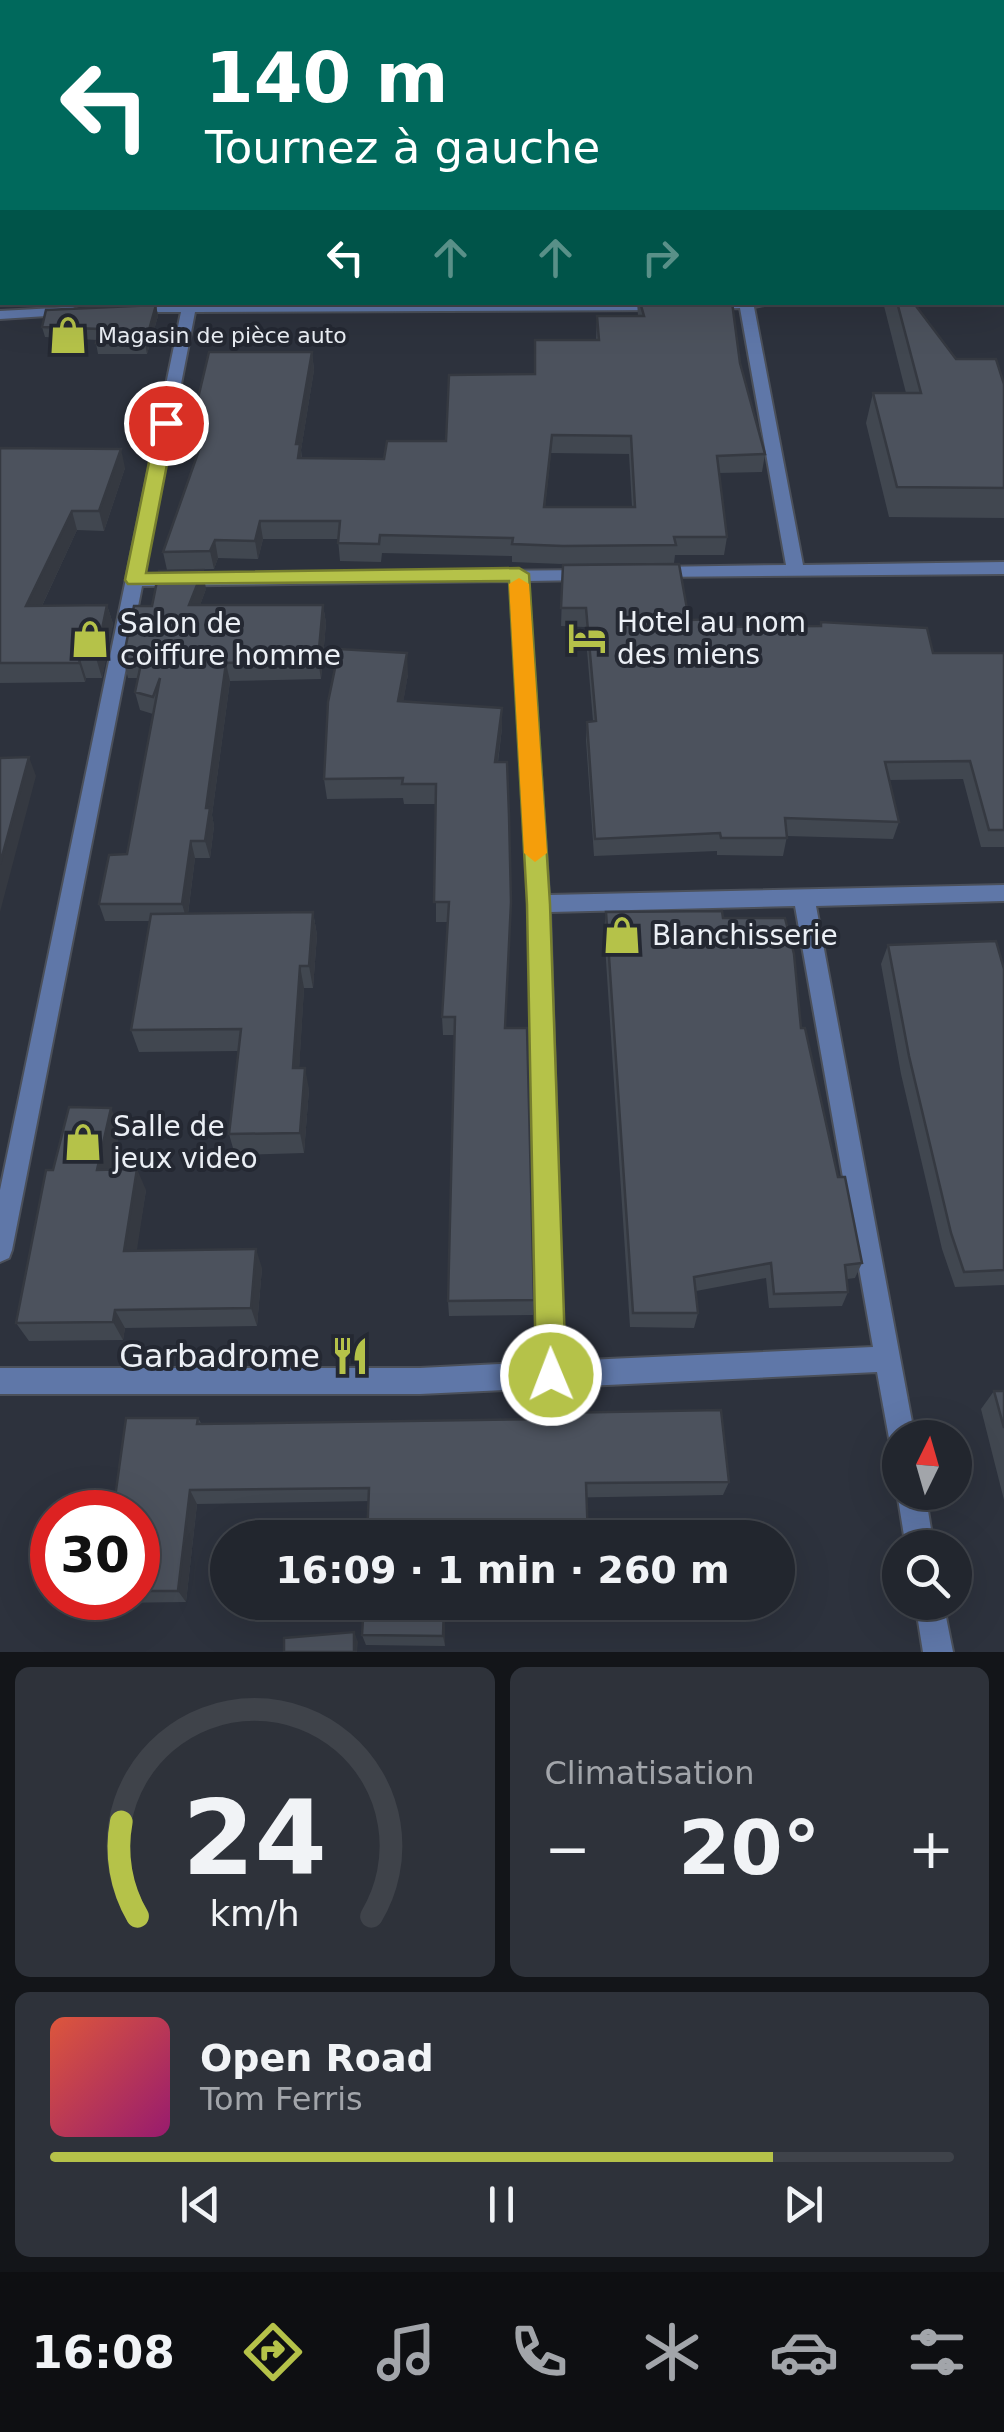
<!DOCTYPE html>
<html lang="fr">
<meta charset="utf-8">
<style>
:root{--surface:#22262e;--page:#2e323a;--text:#f1f3f6;--muted:#a2a5aa;--line:#3f434a;--accent:#b5c249}
body{margin:0;font-family:"DejaVu Sans",sans-serif;background:var(--page);color:var(--text);height:100vh;display:flex;flex-direction:column;font-size:38px;white-space:nowrap}
*{box-sizing:border-box;margin:0}
p{font-size:32px;color:var(--muted)}
.icon{flex:none;width:55px;height:55px;fill:none;stroke:currentColor;stroke-width:2;stroke-linecap:round;stroke-linejoin:round}
.map{position:relative;height:1652px;overflow:hidden}
.side{display:flex;flex-direction:column;gap:15px;padding:15px;background:#131519;flex:1}
.side>*{flex:none}
.banner{position:absolute;left:0px;top:0px;width:1005px;height:305px;box-shadow:0 10px 40px #0002,0 0 0 2px var(--line);background:#00695c;color:#fff;overflow:hidden}
.needle{width:65px;rotate:5deg}
.controls{position:absolute;left:882px;top:1420px;display:grid;gap:20px}
.controls a{display:grid;place-items:center;width:90px;height:90px;border-radius:50%;background:var(--surface);box-shadow:0 10px 40px #0002,0 0 0 2px var(--line);font-size:50px}
.speed{position:absolute;left:30px;top:1490px;display:flex;gap:20px;font-size:50px;font-weight:700;text-align:center}
.speed>*{display:grid;place-content:center;width:130px;height:130px;border-radius:50%;background:var(--surface);box-shadow:0 10px 40px #0002,0 0 0 2px var(--line);line-height:1}
.speed .limit{border:15px solid #d22;background:#fff;color:#111}
.pin{position:absolute;display:grid;place-items:center;width:85px;height:85px;color:#fff;margin:-42px;border:5px solid #fff;border-radius:50%;box-shadow:0 2px 10px #0007}
.me{position:absolute;width:110px;margin:-55px;rotate:359deg;stroke-linejoin:round;filter:drop-shadow(0 0 8px #0008)}
.turn{display:flex;align-items:center;gap:35px;height:210px;padding:0 40px;font-size:45px}
.turn .icon{width:130px;height:130px;stroke-width:2.5}
.turn b{display:block;font-size:70px;line-height:85px}
.lanes{display:flex;align-items:center;height:95px;padding:0 40px;background:#0003;justify-content:center;gap:50px;direction:ltr}
.lanes .off{opacity:.35}
.big{font-size:75px;font-weight:800;line-height:1.1}
.side .tile{flex:1;display:flex;flex-direction:column;justify-content:center;gap:15px;min-width:0;padding:0 35px;border-radius:15px;background:var(--page)}
.side .dial{align-items:center;gap:0}
.dial svg{height:260px;overflow:visible;fill:none;stroke:var(--line);stroke-width:7;stroke-linecap:round;text-anchor:middle}
.dial text{fill:var(--text);stroke:none}
.song{display:flex;align-items:center;gap:30px}
.cover{width:120px;height:120px;border-radius:15px;background:linear-gradient(135deg,hsl(10 70% 55%),hsl(320 70% 35%))}
.played{height:10px;border-radius:5px;background:linear-gradient(90deg,var(--accent) 80%,var(--line) 80%)}
.keys{display:flex;justify-content:space-around;direction:ltr}
.heat{display:flex;justify-content:space-between;align-items:center;font-size:55px;direction:ltr}
.side .tiles{flex:1;display:grid;gap:15px;grid-template-columns:1fr 1fr}
.tile:last-child{grid-column:span 2}
.trip{position:absolute;left:210px;top:1520px;width:585px;height:100px;border-radius:50px;background:var(--surface);box-shadow:0 10px 40px #0002,0 0 0 2px var(--line);font-weight:800;line-height:100px;text-align:center}
.menu{display:flex;height:160px;justify-content:space-around;align-items:center;background:#0e0f12;color:var(--muted)}
.menu .icon{width:70px;height:70px}
.menu .current{color:var(--accent)}
.menu b{font-size:45px;color:var(--text)}
.map>svg:first-child{display:block}
</style>
<div class="map">
<svg width="1004" height="1652" viewBox="0 0 1004 1652">
<rect width="100%" height="100%" fill="#2d323d"/>
<g fill="none" stroke-linecap="round" stroke-linejoin="round">
<g stroke="#4b505a" stroke-width="4">
<path id="street" d="M243,0H253V2H243Z
M469,0H479V2H469Z
M0,142H2V150H0Z
M1002,225H1004V237H1002Z
M1002,274H1004L1002,283Z
M183,302H666L670,306L663,310L195,312L144,574L593,570L596,574L593,578L587,580L528,581L549,895L1004,885V901L816,906L915,1438H900V1451L893,1447L889,1438L877,1372L420,1394H0V1368H420L538,1362L529,904L511,581L142,586L12,1250L9,1258L0,1262V1190L181,312H132L125,308L132,304ZM795,906L873,1347L564,1361L550,912Z
M702,302H779L754,307L803,565L1004,562V574L650,577L647,573L656,567L786,565L740,308L707,309L702,308Z
M73,307L80,311L78,314L0,319V311Z
M900,1486V1492H925L934,1548H906L897,1492Z
M915,1602H943L953,1652H923Z"/>
</g>
<use href="#street" fill="#5f77a8" fill-rule="evenodd"/>
</g>
<path fill="#414750" fill-rule="evenodd" d="M481,0H1004V200H1002V2H481Z
M53,302H91L53,304Z
M637,302H732L740,363L765,454L762,472L719,473L727,537L724,555H675L674,563L562,564L512,562V556L382,553L381,562L340,561L338,539H263L258,559L218,558L214,569L167,570L163,552L198,454H192L189,436L312,352L314,370L301,450L302,458L384,459L446,441L535,374L596,340L597,316H638ZM551,453L629,454L632,507H545Z
M883,302H913L956,359L1004,384V518L889,517L866,423L873,393H906Z
M156,305L158,316L147,354H98L96,343L97,340L45,337L42,327Z
M0,448L125,468L104,531L77,530L42,606L107,605L113,624L102,678H86L85,682L0,683Z
M563,565L689,620L722,627L820,626L821,622L933,653H1004V847H981L963,779L890,780L899,822L893,839L787,836L783,856L717,855V851L594,856L586,740L587,722L593,721L585,627L561,626Z
M206,589L200,605H323L326,623L321,679L230,681L212,815L214,826L210,858H195L188,914L313,912L317,935L313,988H304L299,1068L309,1089L304,1153L235,1155L229,1134L238,1051L139,1052L131,1030L150,921H105L99,904L127,854L153,714L140,710L135,692L138,678H128L123,659L152,606Z
M408,674L403,702L502,728L498,762L506,1028L534,1300L533,1315L449,1316L448,1301L454,1035H443L442,1017L447,922H436V804H404L403,798L327,799L324,779Z
M606,912L723,918L801,1028L838,1177L862,1263L855,1278L847,1279L848,1292L842,1306L769,1308L766,1278L696,1291L698,1313L694,1328L630,1327L604,930Z
M888,945L1004,969V1285L955,1287L942,1249L901,1074L881,964Z
M120,1129L111,1170L146,1190L136,1251L262,1268L257,1326L125,1328L123,1340L29,1341L16,1323L53,1170Z
M994,1391H1004V1500L981,1409Z
M198,1418L201,1423L729,1482L723,1495L197,1504L186,1602L112,1603L108,1598H138V1512Z
M364,1602H506V1617L445,1616V1646L366,1645L362,1635Z"/>
<path fill="#353941" d="M156,305L158,316L147,354L145,344Z
M312,352L314,370L301,450L302,462L300,476L296,444Z
M552,435L551,453L543,525L544,507Z
M121,449L125,468L104,531L99,511Z
M72,511L77,530L33,625L26,606Z
M260,521L263,539L258,559L255,541Z
M215,540L218,558L214,569L210,551Z
M203,570L206,589L193,624L189,605Z
M107,605L113,624L102,678L96,658Z
M323,605L326,623L321,679L318,660Z
M407,653L408,674L400,722L398,701Z
M80,659L86,678L85,682L79,663Z
M226,663L230,681L212,815L214,826L210,858L205,841L206,808Z
M502,708V728L495,782V762Z
M29,757L36,776L0,912V864Z
M191,841L195,858L187,921L182,904Z
M313,912L317,935L313,988L309,966Z
M300,966L304,988L298,1089L293,1068Z
M305,1068L309,1089L304,1153L300,1133Z
M111,1108L120,1129L107,1190L97,1170Z
M137,1169L146,1190L134,1270L124,1251Z
M256,1249L262,1268L257,1326L251,1308Z
M115,1310L125,1328L123,1340L113,1322Z
M190,1490L197,1504L186,1602L178,1591Z
M444,1605L445,1616V1646L443,1636Z
M354,1632L358,1642L357,1652H354Z"/>
<path fill="#4c525d" stroke="#353941" stroke-width="2.5" fill-rule="evenodd" d="M120,0H171L170,2H119Z
M276,0H448V2H275Z
M514,0H1004V181H1002V2H514Z
M640,302H732L740,363L765,454L717,456L727,537H674L676,545L563,546L512,544L513,538L380,535L379,544L338,543L340,521H260L255,541L215,540L210,551L163,552L204,436H189L209,352H312L296,444H300L298,458L384,459L387,441H446L449,375L535,374V340H599L597,316H644ZM552,435L631,436L635,507H544Z
M897,302H913L956,359H996L1004,384V488L897,487L873,393H921Z
M156,305L145,344L96,343L101,329L42,327L46,310Z
M0,448L121,449L99,511H72L26,606L107,605L96,658L80,659L79,663H0Z
M679,564L689,620L720,619L722,627L821,626V622L927,628L933,653H1004V830H989L970,761L885,762L899,822L785,818L787,838H721L720,833L595,839L587,722L596,721L586,608H561L563,565Z
M203,570L189,605H323L318,660L226,663L206,808H210L205,841H191L182,904H99L109,855L127,854L160,678L153,697L135,692L142,659H123L134,606H152L159,571Z
M339,649L407,653L398,701L502,708L495,762H507L509,815L511,902L505,1028H527L534,1300L448,1301L455,1017H442L449,902H434L436,784H402L403,778L324,779L328,702Z
M29,757L0,864V758Z
M722,911L723,918H785L794,954L801,1028H805L838,1177H845L862,1263L845,1265L848,1292L774,1294L771,1263L694,1277L698,1313H633L606,912Z
M313,912L309,966H300L293,1068H305L300,1133L229,1134L241,1029L131,1030L151,914Z
M996,941L1004,969V1270L964,1272L951,1233L909,1056L888,945Z
M69,1107L111,1108L97,1170L137,1169L124,1251L256,1249L251,1308L115,1310L113,1322L16,1323L46,1170H53Z
M994,1391H1004V1428Z
M721,1410L729,1482L586,1483L588,1538H367L369,1488L190,1490L178,1591H138V1512H113L126,1418H198L197,1424L552,1419V1413Z
M364,1602H506V1606L444,1605L443,1636L362,1635Z
M354,1632V1652H284V1638Z"/>
<path fill="#b5c249" stroke="#767e2f" stroke-width="2.5" d="M166,418L175,423L146,573L519,568L529,574L550,904L566,1375L561,1385L551,1390L541,1385L536,1375L527,904L509,581L128,584L125,580L157,423Z"/>
<path fill="#f59e0b" d="M519,578L529,584L547,853L535,862L524,853L509,584Z"/>
<defs>
<g id="shop-bare" transform="scale(3)"><path d="M-5-2.5h2.3a2.7 3.5 0 0 1 5.4 0H5L5.5 6h-11ZM-1.5-2.5h3a1.5 2.3 0 0 0-3 0Z" fill="#b5c249" stroke="#242832" stroke-width="2.5" paint-order="stroke"/></g>
<g id="hotel-bare" transform="scale(3)"><path d="M-6-4.5h1.5V1H6V5H4.5V3h-9V5H-6ZM-4 0a1.8 1.8 0 1 1 3.6 0ZM.5 0V-2.5h3Q6-2.5 6 0Z" fill="#b5c249" stroke="#242832" stroke-width="2.5" paint-order="stroke"/></g>
<g id="restaurant-bare" transform="scale(3)"><path d="M-5-6h1v4h1v-4h1v4h1v-4h1v5L-1.5 .5V6h-2V.5L-5-1ZM5-6V6H3V1.5H1.5Q1.5-4 5-6Z" fill="#b5c249" stroke="#242832" stroke-width="2.5" paint-order="stroke"/></g>
</defs>
<g fill-rule="evenodd">
<use href="#shop-bare" x="68" y="335"/>
<use href="#hotel-bare" x="587" y="638"/>
<use href="#shop-bare" x="90" y="639"/>
<use href="#shop-bare" x="622" y="935"/>
<use href="#shop-bare" x="83" y="1142"/>
<use href="#restaurant-bare" x="350" y="1356"/>
</g>
<g text-anchor="middle" dominant-baseline="central" stroke-width="8" stroke-linejoin="round" paint-order="stroke">
<g font-size="22" fill="#ebeff5" stroke="#242832" text-anchor="start">
<text x="98" y="335">Magasin de pièce auto</text>
</g>
<g font-size="28" fill="#ebeff5" stroke="#242832" text-anchor="start">
<text x="617" y="622">Hotel au nom<tspan x="617" dy="32">des miens</tspan></text>
<text x="120" y="623">Salon de<tspan x="120" dy="32">coiffure homme</tspan></text>
<text x="652" y="935">Blanchisserie</text>
<text x="113" y="1126">Salle de<tspan x="113" dy="32">jeux video</tspan></text>
</g>
<g font-size="32" fill="#ebeff5" stroke="#242832" text-anchor="end">
<text x="320" y="1356">Garbadrome</text>
</g>
</g>
</svg>
<div class="controls">
<a><svg class="needle" viewBox="-14 -14 28 28"><path d="M0-13l5 13h-10z" fill="#e53935"/><path d="M0 13l5-13h-10z" fill="#a2a5aa"/></svg></a>
<a><svg class="icon" aria-label="search" viewBox="0 0 24 24"><circle cx="10" cy="10" r="6"/><path d="M15 15l6 6"/></svg></a>
</div>
<div class="speed"><div class="limit">30</div></div>
<div class="pin" style="left:166px;top:423px;background:#d93025"><svg class="icon" aria-label="arrive" viewBox="0 0 24 24"><path d="M6 21V4h12l-3 4 3 4H6"/></svg></div>
<svg class="me" style="left:551px;top:1375px" viewBox="-20 -20 40 40"><circle r="17" fill="#b5c249" stroke="#fff" stroke-width="3"/><path d="M0-11L8 9 0 5-8 9z" fill="#fff"/></svg>
<div class="trip">16:09 · 1 min · 260 m</div>
<div class="banner">
<div class="turn"><svg class="icon" aria-label="left" viewBox="0 0 24 24"><path d="M17 20v-9H6M10 6l-5 5 5 5"/></svg><div><b>140 m</b>Tournez à gauche</div></div>
<div class="lanes"><svg class="icon" aria-label="left" viewBox="0 0 24 24"><path d="M17 20v-9H6M10 6l-5 5 5 5"/></svg><svg class="icon off" aria-label="ahead" viewBox="0 0 24 24"><path d="M12 20V5M6 11l6-6 6 6"/></svg><svg class="icon off" aria-label="ahead" viewBox="0 0 24 24"><path d="M12 20V5M6 11l6-6 6 6"/></svg><svg class="icon off" aria-label="right" viewBox="0 0 24 24"><path d="M7 20v-9h11M14 6l5 5-5 5"/></svg></div>
</div>
</div>
<section class="side">
<div class="tiles">
<div class="tile dial"><svg viewBox="0 0 100 80">
<path d="M14 69A42 42 0 1 1 86 69"/>
<path d="M14 69A42 42 0 0 1 9 40" stroke="#b5c249"/>
<text x="50" y="56" font-size="32" font-weight="700">24</text>
<text x="50" y="72" font-size="11">km/h</text>
</svg></div>
<div class="tile"><p>Climatisation</p>
<div class="heat"><a>−</a><b class="big">20°</b><a>+</a></div>
</div>
<div class="tile">
<div class="song"><i class="cover"></i><div><b>Open Road</b><p>Tom Ferris</p></div></div>
<div class="played"></div>
<div class="keys"><svg class="icon" aria-label="previous" viewBox="0 0 24 24"><path d="M18 5L8 12l10 7zM5 5v14"/></svg><svg class="icon" aria-label="pause" viewBox="0 0 24 24"><path d="M8 5v14M16 5v14"/></svg><svg class="icon" aria-label="next" viewBox="0 0 24 24"><path d="M6 5l10 7-10 7zM19 5v14"/></svg></div>
</div>
</div>
</section>
<nav class="menu">
<b>16:08</b>
<svg class="icon current" aria-label="directions" viewBox="0 0 24 24"><path d="M12 3l9 9-9 9-9-9zM9 14v-3h6M13 9l2 2-2 2"/></svg>
<svg class="icon" aria-label="music" viewBox="0 0 24 24"><path d="M9 18V5l10-2v13"/><circle cx="6" cy="18" r="3"/><circle cx="16" cy="16" r="3"/></svg>
<svg class="icon" aria-label="phone" viewBox="0 0 24 24"><path d="M5 4h4l2 5-3 2q2 4 5 5l2-3 5 2v4C11 20 4 13 5 4z"/></svg>
<svg class="icon" aria-label="climate" viewBox="0 0 24 24"><path d="M12 3v18M4 7l16 10M4 17L20 7"/></svg>
<svg class="icon" aria-label="car" viewBox="0 0 24 24"><path d="M5 17H2v-5l4-1 3-4h7l3 4 3 1v5h-3M9 17h6M6 11h13"/><circle cx="7" cy="17" r="2"/><circle cx="17" cy="17" r="2"/></svg>
<svg class="icon" aria-label="filters" viewBox="0 0 24 24"><path d="M4 7h16M4 17h16"/><circle cx="9" cy="7" r="2"/><circle cx="15" cy="17" r="2"/></svg>
</nav>
